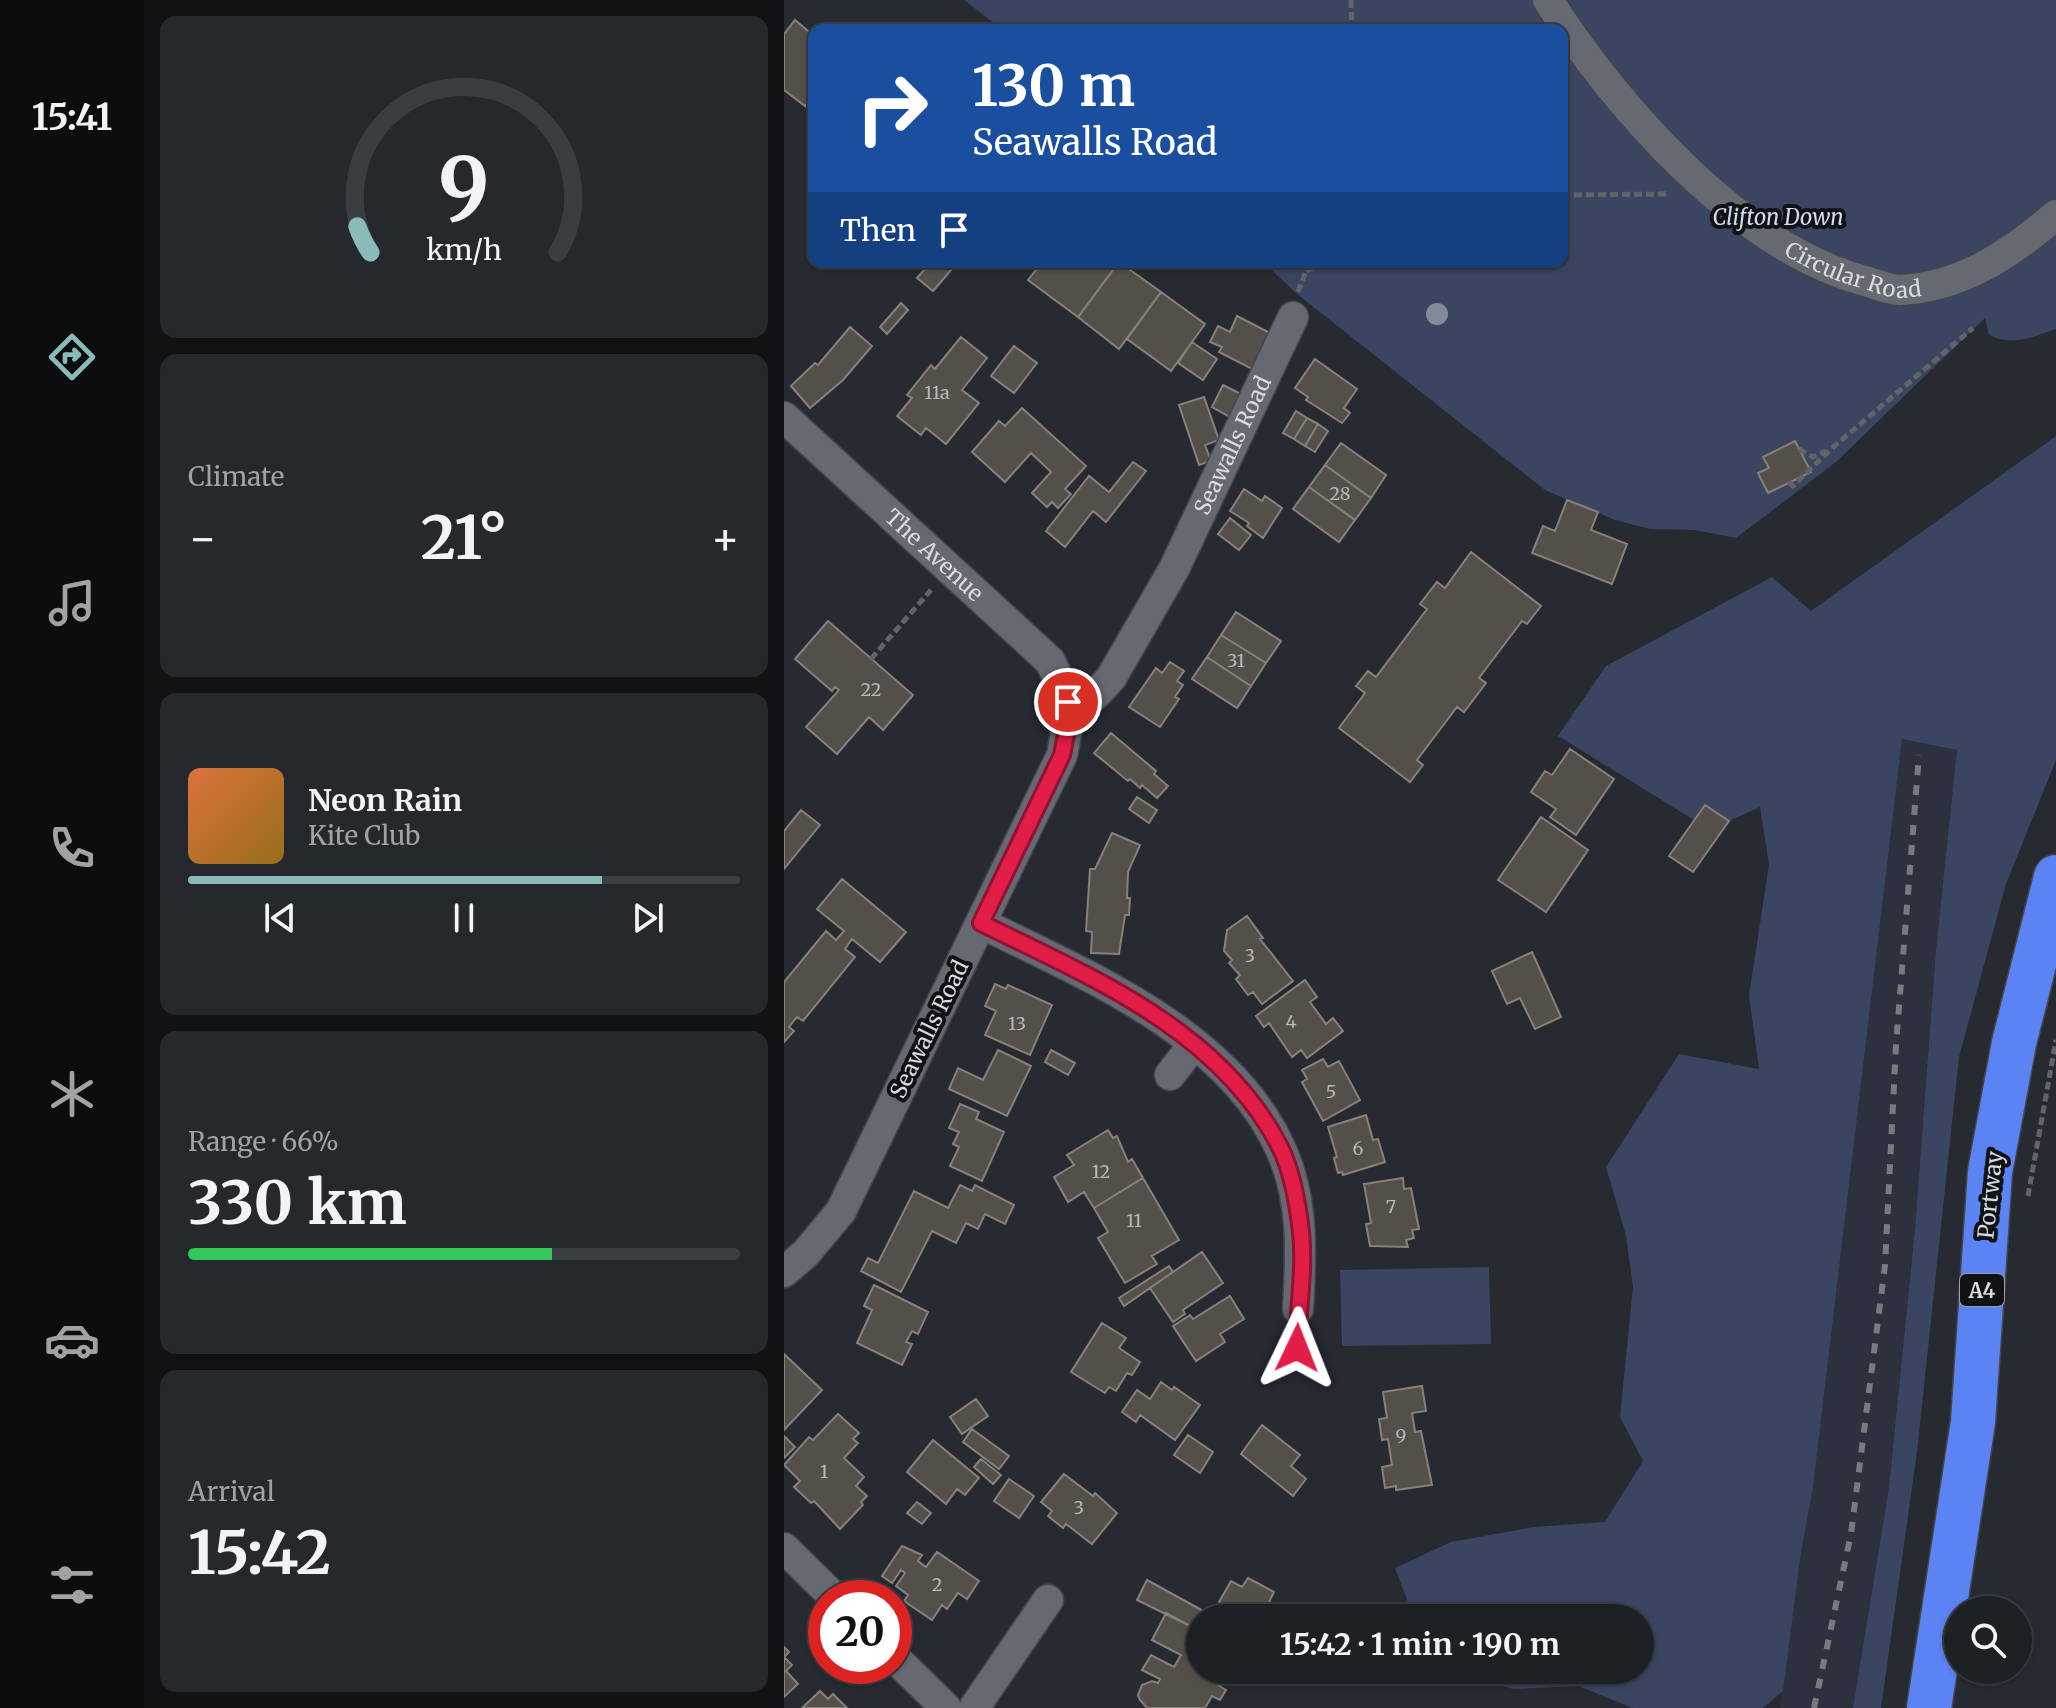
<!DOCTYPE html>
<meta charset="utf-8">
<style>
:root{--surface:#1d2024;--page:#25282c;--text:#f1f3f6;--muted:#a0a3a6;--line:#3b3e41;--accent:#8bbbb9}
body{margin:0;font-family:Merriweather,serif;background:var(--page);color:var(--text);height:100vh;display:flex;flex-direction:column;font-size:30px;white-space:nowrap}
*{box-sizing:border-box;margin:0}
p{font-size:26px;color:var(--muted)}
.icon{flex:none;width:44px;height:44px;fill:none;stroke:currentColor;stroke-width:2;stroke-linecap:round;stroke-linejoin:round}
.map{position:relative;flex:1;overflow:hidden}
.panel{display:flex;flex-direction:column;gap:16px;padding:16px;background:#101214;width:640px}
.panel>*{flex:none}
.guide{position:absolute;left:24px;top:24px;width:760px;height:244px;border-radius:16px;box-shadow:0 2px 6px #0004,0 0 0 2px var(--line);background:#1a4fa0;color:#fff;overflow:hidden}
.fabs{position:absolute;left:1160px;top:1596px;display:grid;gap:16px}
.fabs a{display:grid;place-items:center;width:88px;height:88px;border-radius:50%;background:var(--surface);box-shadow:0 2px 6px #0004,0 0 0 2px var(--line);font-size:40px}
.speed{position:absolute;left:24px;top:1580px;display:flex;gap:16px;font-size:40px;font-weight:700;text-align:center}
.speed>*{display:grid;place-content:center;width:104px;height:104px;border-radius:50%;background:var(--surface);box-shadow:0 2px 6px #0004,0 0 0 2px var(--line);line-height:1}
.speed .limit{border:12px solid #d22;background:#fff;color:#111}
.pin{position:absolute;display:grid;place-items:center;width:68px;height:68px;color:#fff;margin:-34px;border:4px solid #fff;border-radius:50%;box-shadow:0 2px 8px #0007}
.me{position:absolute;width:88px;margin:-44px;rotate:2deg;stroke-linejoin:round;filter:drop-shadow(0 0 6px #0008)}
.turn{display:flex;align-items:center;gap:28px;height:168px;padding:0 32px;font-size:36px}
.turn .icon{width:104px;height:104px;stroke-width:2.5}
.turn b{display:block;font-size:56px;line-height:68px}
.then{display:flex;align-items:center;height:76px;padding:0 32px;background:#0003;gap:16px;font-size:30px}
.big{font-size:60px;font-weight:700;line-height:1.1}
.panel .card{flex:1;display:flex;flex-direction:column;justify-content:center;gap:12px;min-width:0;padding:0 28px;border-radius:16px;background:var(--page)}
.panel .dial{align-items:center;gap:0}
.dial svg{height:208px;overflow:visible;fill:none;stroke:var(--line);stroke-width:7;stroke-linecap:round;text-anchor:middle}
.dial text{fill:var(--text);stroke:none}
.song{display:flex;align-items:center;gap:24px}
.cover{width:96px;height:96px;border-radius:12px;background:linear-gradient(135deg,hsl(20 70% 55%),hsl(40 70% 35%))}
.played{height:8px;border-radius:4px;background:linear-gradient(90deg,var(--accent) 75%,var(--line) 75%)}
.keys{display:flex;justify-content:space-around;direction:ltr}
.heat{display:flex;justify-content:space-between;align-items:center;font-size:44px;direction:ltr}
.charge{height:12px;border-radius:6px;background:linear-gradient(90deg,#34c759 66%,var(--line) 0)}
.trip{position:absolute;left:402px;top:1604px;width:468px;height:80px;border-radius:40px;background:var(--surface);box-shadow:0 2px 6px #0004,0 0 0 2px var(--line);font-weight:700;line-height:80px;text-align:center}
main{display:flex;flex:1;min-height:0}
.tab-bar{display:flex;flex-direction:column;width:144px;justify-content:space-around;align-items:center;background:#0c0d0e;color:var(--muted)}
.tab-bar .icon{width:56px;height:56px}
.tab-bar .active{color:var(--accent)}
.tab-bar b{font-size:36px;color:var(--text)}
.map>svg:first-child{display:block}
</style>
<main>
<nav class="tab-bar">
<b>15:41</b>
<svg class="icon active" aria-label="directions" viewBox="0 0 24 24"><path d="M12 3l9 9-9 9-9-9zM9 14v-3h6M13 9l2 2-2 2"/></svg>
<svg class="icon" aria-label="music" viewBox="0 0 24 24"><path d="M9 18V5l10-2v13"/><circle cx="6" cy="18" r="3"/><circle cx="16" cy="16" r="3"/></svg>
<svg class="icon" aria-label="phone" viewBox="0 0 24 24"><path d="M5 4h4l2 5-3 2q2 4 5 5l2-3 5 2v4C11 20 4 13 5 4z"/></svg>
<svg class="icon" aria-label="climate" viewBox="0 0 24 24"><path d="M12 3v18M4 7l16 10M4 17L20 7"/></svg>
<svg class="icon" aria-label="car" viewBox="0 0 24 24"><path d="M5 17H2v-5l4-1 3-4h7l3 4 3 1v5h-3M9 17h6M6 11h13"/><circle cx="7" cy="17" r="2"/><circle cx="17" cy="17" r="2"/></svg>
<svg class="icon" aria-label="filters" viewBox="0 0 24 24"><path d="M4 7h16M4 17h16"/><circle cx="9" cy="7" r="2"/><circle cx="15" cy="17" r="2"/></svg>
</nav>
<section class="panel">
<div class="card dial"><svg viewBox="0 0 100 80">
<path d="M14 69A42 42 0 1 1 86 69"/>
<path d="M14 69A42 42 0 0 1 9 59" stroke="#8bbbb9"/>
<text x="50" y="56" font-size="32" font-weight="700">9</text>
<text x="50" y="72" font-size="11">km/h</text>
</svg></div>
<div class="card"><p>Climate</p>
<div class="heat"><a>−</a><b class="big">21°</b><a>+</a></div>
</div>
<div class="card">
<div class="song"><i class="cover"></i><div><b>Neon Rain</b><p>Kite Club</p></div></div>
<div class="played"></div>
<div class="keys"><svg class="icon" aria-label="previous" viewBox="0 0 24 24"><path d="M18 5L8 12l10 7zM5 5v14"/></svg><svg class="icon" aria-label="pause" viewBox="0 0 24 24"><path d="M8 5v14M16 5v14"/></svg><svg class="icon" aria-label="next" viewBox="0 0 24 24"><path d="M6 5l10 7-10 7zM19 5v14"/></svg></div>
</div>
<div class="card"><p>Range · 66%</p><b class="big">330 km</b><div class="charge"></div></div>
<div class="card"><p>Arrival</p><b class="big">15:42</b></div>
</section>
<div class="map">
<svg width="1272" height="1708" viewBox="0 0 1272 1708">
<rect width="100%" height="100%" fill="#272a30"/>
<path fill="#2c313d" d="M1118,738L1173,750L1152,950L1131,1229L1105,1487L1069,1708H996L1016,1559L1029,1487Z"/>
<path fill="#3a4562" d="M180,0H1272V329C1248,337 1229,347 1205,335L1201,318L1052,462L952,538L911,530L866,529L831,520L761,490L513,294L479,262H778V30H219Z
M1272,436V760L1222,884L1175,1057L1133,1452L1097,1708H1069L1105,1487L1131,1229L1152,950L1173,750L1118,739L1029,1487L1016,1559L999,1691L979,1708H849L794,1686L729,1689L665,1670H856V1618H630L611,1568L667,1542L750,1527L821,1522L859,1461L836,1417L849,1287L842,1236L822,1167L895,1054L975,1069L965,995L985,865L976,807L945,821L921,805L910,820L774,736L822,666L988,577L1027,611Z
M705,1267L707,1344L558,1346L556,1270Z"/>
<path fill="#545049" stroke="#86817a" stroke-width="2" d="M11,20L30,36V95L21,106L0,90V34Z
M30,95V114L21,106Z
M147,262H174L149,291L133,278Z
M258,262H335L294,317L244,280Z
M335,262L377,292L335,349L294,317Z
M377,292L421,324L387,371L343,339Z
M117,303L124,310L103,334L96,327Z
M453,316L486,333L468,369L435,352L438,347L426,342L434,326L446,332Z
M66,327L88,346L59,380L26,408L7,386L31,363L34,365Z
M177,337L203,358L178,390L195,403L162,444L142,428L137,435L113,416L128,398L123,395L147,365L151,369Z
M408,342L433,359L419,380L394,363Z
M230,346L253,363L230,393L207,376Z
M531,359L573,389L560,408L566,413L558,423L522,400L524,397L511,388Z
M439,385L457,394L446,417L428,407Z
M420,397L435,440L421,445L427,461L415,465L395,405Z
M238,408L302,466L281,489L287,494L274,508L268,502L263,507L248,493L267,472L247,453L221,482L188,452L215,421L221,426Z
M512,411L523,418L510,439L499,433Z
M523,418L534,424L521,446L510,439Z
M534,424L544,431L531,452L521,446Z
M1011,441L1027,472L984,493L974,473L985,468L979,457Z
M557,443L602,475L587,498L541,465Z
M349,462L362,471L322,522L309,511L281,547L262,531L305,476L325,492Z
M541,465L587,498L571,520L525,487Z
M525,487L571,520L555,542L509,509Z
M460,489L478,501L481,496L498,508L479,538L463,526L465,523L446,511Z
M783,500L814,512L807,530L843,544L828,584L748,553L759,526L771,531Z
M446,518L467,535L455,550L434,534Z
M687,552L757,606L743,624L738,621L695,678L702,683L680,712L673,707L633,760L639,765L626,782L555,728L581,693L572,686L584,671L592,677L643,609L636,604L653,582L661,588Z
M452,612L497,641L482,663L437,635Z
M44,621L129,695L99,730L85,717L53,754L22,727L55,690L51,687L48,691L11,659Z
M437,635L482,663L467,686L423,657Z
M423,657L467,686L453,708L408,679Z
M386,662L400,671L393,681L399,685L391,697L395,699L376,727L345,707L372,668L378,673Z
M327,733L372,771L370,774L384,786L373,798L358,785L356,788L346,779L344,781L310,753Z
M786,749L830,779L792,835L766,817L772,809L747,792L761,771L768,775Z
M353,797L373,810L365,823L345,809Z
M921,805L945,821L909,872L885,856Z
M17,810L36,825L0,869V831Z
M757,817L804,850L762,912L714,880Z
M328,833L356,845L344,872L343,898H346L345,915H341L335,954L307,953L308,932L302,931L306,869H311Z
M58,879L122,932L96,962L68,939L61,949L71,957L19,1021L13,1017L5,1027L10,1031L0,1042V982L42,931L52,940L60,931L33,909Z
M463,916L479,938L476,939L509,981L478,1004L469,992L464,995L452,979L456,975L445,963L448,960L440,951L443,930Z
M748,952L777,1017L751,1029L736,998L723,1004L708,971Z
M521,980L533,997L526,1002L542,1024L549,1018L559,1031L523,1058L517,1050L508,1057L485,1023L480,1027L472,1016Z
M211,984L222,989L224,985L268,1005L246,1055L201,1035L212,1011L201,1006Z
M214,1050L247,1066L223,1116L165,1089L174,1068L199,1080Z
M267,1050L291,1063L284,1075L261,1062Z
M539,1059L544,1067L555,1061L576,1100L539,1121L518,1082L523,1079L518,1070Z
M176,1104L195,1112L192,1119L220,1132L198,1181L166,1166L175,1147L169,1144L175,1132L165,1128Z
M582,1115L589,1140L594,1139L601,1162L559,1175L558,1172L554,1173L550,1158L553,1157L544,1127Z
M324,1130L329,1138L333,1136L344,1162L348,1159L359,1178L310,1208L300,1192L284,1202L270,1177L290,1165L283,1155Z
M359,1178L395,1240L368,1256L373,1264L341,1283L314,1238L324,1232L310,1208Z
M619,1178L620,1189L627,1188L635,1229L628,1230L630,1238L622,1240L624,1247L586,1246L582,1224L587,1223L580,1184Z
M176,1185L188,1191L191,1185L230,1205L221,1224L201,1214L194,1229L182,1223L172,1243L148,1231L117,1292L77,1271L84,1258L94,1263L130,1191L164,1208Z
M418,1252L439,1283L399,1310L401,1314L389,1322L366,1288Z
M385,1266L389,1272L340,1306L335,1298Z
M90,1285L144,1312L134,1334L128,1331L122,1342L128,1344L118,1365L73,1343L88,1310L80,1306Z
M446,1296L460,1319L436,1334L441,1342L412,1361L389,1326L406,1315L409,1319Z
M318,1323L342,1338L335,1348L356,1362L348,1375L343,1373L332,1391L325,1387L321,1393L287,1372Z
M0,1354L38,1390L0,1430Z
M377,1382L388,1390L390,1387L416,1405L391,1440L356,1415L352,1422L338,1412L353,1390L366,1399Z
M638,1386L642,1411L628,1413L631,1432L637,1431L648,1485L612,1490V1486L601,1488L598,1467L608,1465L604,1439L598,1440L595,1419L603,1418L599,1392Z
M192,1399L204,1416L178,1434L166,1417Z
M54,1414L75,1433L69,1439L74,1443L60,1458L80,1477L72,1486L83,1496L77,1502L79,1505L56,1529L30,1501L27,1503L10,1487L16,1481L0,1465L25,1437L29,1440Z
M478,1425L516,1455L507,1466L522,1479L509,1496L457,1454Z
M188,1429L225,1456L215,1469L179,1442Z
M404,1435L429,1452L416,1473L390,1455Z
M0,1436L11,1447L0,1458Z
M149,1440L195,1478L181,1495L173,1489L162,1504L123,1472Z
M197,1459L217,1475L209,1484L190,1467Z
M280,1474L309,1496L311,1493L333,1513L308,1544L282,1524L279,1528L264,1516L268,1511L257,1502Z
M225,1479L250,1496L235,1518L210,1501Z
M133,1502L147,1513L138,1524L123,1513Z
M118,1546L138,1555L134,1561L142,1567L153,1552L195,1581L183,1599L174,1593L163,1609L158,1605L148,1620L120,1601L124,1595L112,1586L121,1573L117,1570L108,1583L98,1576Z
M464,1578L490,1592L477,1618H439L445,1608L435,1602L447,1581L458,1587Z
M363,1580L432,1618H416V1631L353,1600Z
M382,1613L416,1631V1670H455L453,1678L444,1680L439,1677L434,1685L442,1690L436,1700L428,1696L421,1708H363L356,1700L354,1695L358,1685L368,1681L374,1683L376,1679L358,1670L367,1655L390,1667L397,1655L368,1640Z
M0,1647L5,1652L0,1657L8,1665L2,1671L14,1684L0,1697Z
M36,1691L44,1699L49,1694L63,1708H18Z"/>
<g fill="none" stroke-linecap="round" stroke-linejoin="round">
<g stroke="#44464c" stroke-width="19">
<path id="lane" d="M513,1348L514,1309"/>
</g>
<g stroke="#44464c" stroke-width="33">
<g id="street">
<path id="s1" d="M764,0C831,106 956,248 1081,281C1092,284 1105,290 1116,290C1178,287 1226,254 1272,215"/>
<path id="s2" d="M0,417L266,661C286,703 287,710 278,755L57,1211L22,1253L0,1272"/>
<path id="s3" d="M284,702L311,695L327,678L390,569L509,317"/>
<path d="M197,923C304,976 448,1035 498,1152C520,1202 517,1256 514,1309"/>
<path d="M386,1075L410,1044"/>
<path d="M0,1548L51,1598"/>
<path d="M110,1657L162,1708"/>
<path d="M190,1708L264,1600"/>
</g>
</g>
<g stroke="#44464c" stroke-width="47">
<path id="highway" d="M1145,1708L1189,1422L1206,1172L1230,1043L1272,877"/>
</g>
<path stroke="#62646a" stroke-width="5" stroke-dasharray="8 4" stroke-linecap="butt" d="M567,0L568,30
M778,195L884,194
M522,271L542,262
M514,292L522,271L521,262
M1015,449L1029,457L1042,451
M1005,482L1009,486L1047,449L1189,328
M87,659L147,590
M1244,1196L1272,1040"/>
<use href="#lane" stroke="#666971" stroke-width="16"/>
<use href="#street" stroke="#666971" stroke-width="30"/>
<use href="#highway" stroke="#5b83f4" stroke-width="44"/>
<path stroke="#777a7f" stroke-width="6" stroke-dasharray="10 10" stroke-linecap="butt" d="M1030,1708L1067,1534L1101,1265L1112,1045L1135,755"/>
</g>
<circle fill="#838b9b" cx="653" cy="314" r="11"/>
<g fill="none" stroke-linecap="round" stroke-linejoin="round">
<g stroke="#92132f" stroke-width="20">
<path id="route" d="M284,702V724L278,755L197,923C309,978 438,1031 497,1149C509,1174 514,1206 517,1232C521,1269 514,1310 513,1348"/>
</g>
<use href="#route" stroke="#e11d48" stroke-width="14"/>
</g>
<g text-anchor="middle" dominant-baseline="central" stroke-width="8" stroke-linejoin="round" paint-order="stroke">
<g font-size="18" fill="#b8b8ba">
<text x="153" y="392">11a</text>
<text x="556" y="493">28</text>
<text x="452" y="660">31</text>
<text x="87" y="689">22</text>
<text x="466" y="955">3</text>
<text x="507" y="1021">4</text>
<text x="233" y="1023">13</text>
<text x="547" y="1091">5</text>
<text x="574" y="1148">6</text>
<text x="317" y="1171">12</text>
<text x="607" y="1206">7</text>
<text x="350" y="1220">11</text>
<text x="617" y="1435">9</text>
<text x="40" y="1471">1</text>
<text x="295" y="1507">3</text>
<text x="153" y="1584">2</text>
</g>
<rect fill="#111215" stroke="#9d9fa2" stroke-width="2" x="1176" y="1274" width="44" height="32" rx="6"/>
<g font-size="20" font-weight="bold" fill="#d9dbdf">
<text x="1198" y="1290">A4</text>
</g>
<g font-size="22" font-style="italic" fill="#cfdaf3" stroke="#111215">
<text x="994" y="217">Clifton Down</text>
</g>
<g font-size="22" fill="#d9dbdf" stroke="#111215">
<text stroke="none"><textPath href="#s1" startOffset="418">Circular Road</textPath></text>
<text stroke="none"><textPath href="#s3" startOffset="314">Seawalls Road</textPath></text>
<text stroke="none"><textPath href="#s2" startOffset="204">The Avenue</textPath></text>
<text transform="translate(145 1029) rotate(-64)">Seawalls Road</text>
<text transform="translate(1206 1195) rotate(-84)">Portway</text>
</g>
</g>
</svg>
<div class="fabs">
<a><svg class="icon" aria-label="search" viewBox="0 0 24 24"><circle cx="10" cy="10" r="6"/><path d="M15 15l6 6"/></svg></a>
</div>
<div class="speed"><div class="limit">20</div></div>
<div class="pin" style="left:284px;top:702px;background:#d93025"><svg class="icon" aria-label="arrive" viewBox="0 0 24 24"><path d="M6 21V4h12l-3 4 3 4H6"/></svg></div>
<svg class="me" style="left:513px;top:1348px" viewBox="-20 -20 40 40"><path d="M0-17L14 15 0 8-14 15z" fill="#e11d48" stroke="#fff" stroke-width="4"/></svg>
<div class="trip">15:42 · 1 min · 190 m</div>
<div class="guide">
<div class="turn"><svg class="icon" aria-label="right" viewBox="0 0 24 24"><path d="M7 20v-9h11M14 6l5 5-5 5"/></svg><div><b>130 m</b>Seawalls Road</div></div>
<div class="then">Then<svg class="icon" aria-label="arrive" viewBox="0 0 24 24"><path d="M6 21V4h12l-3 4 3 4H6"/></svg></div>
</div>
</div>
</main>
